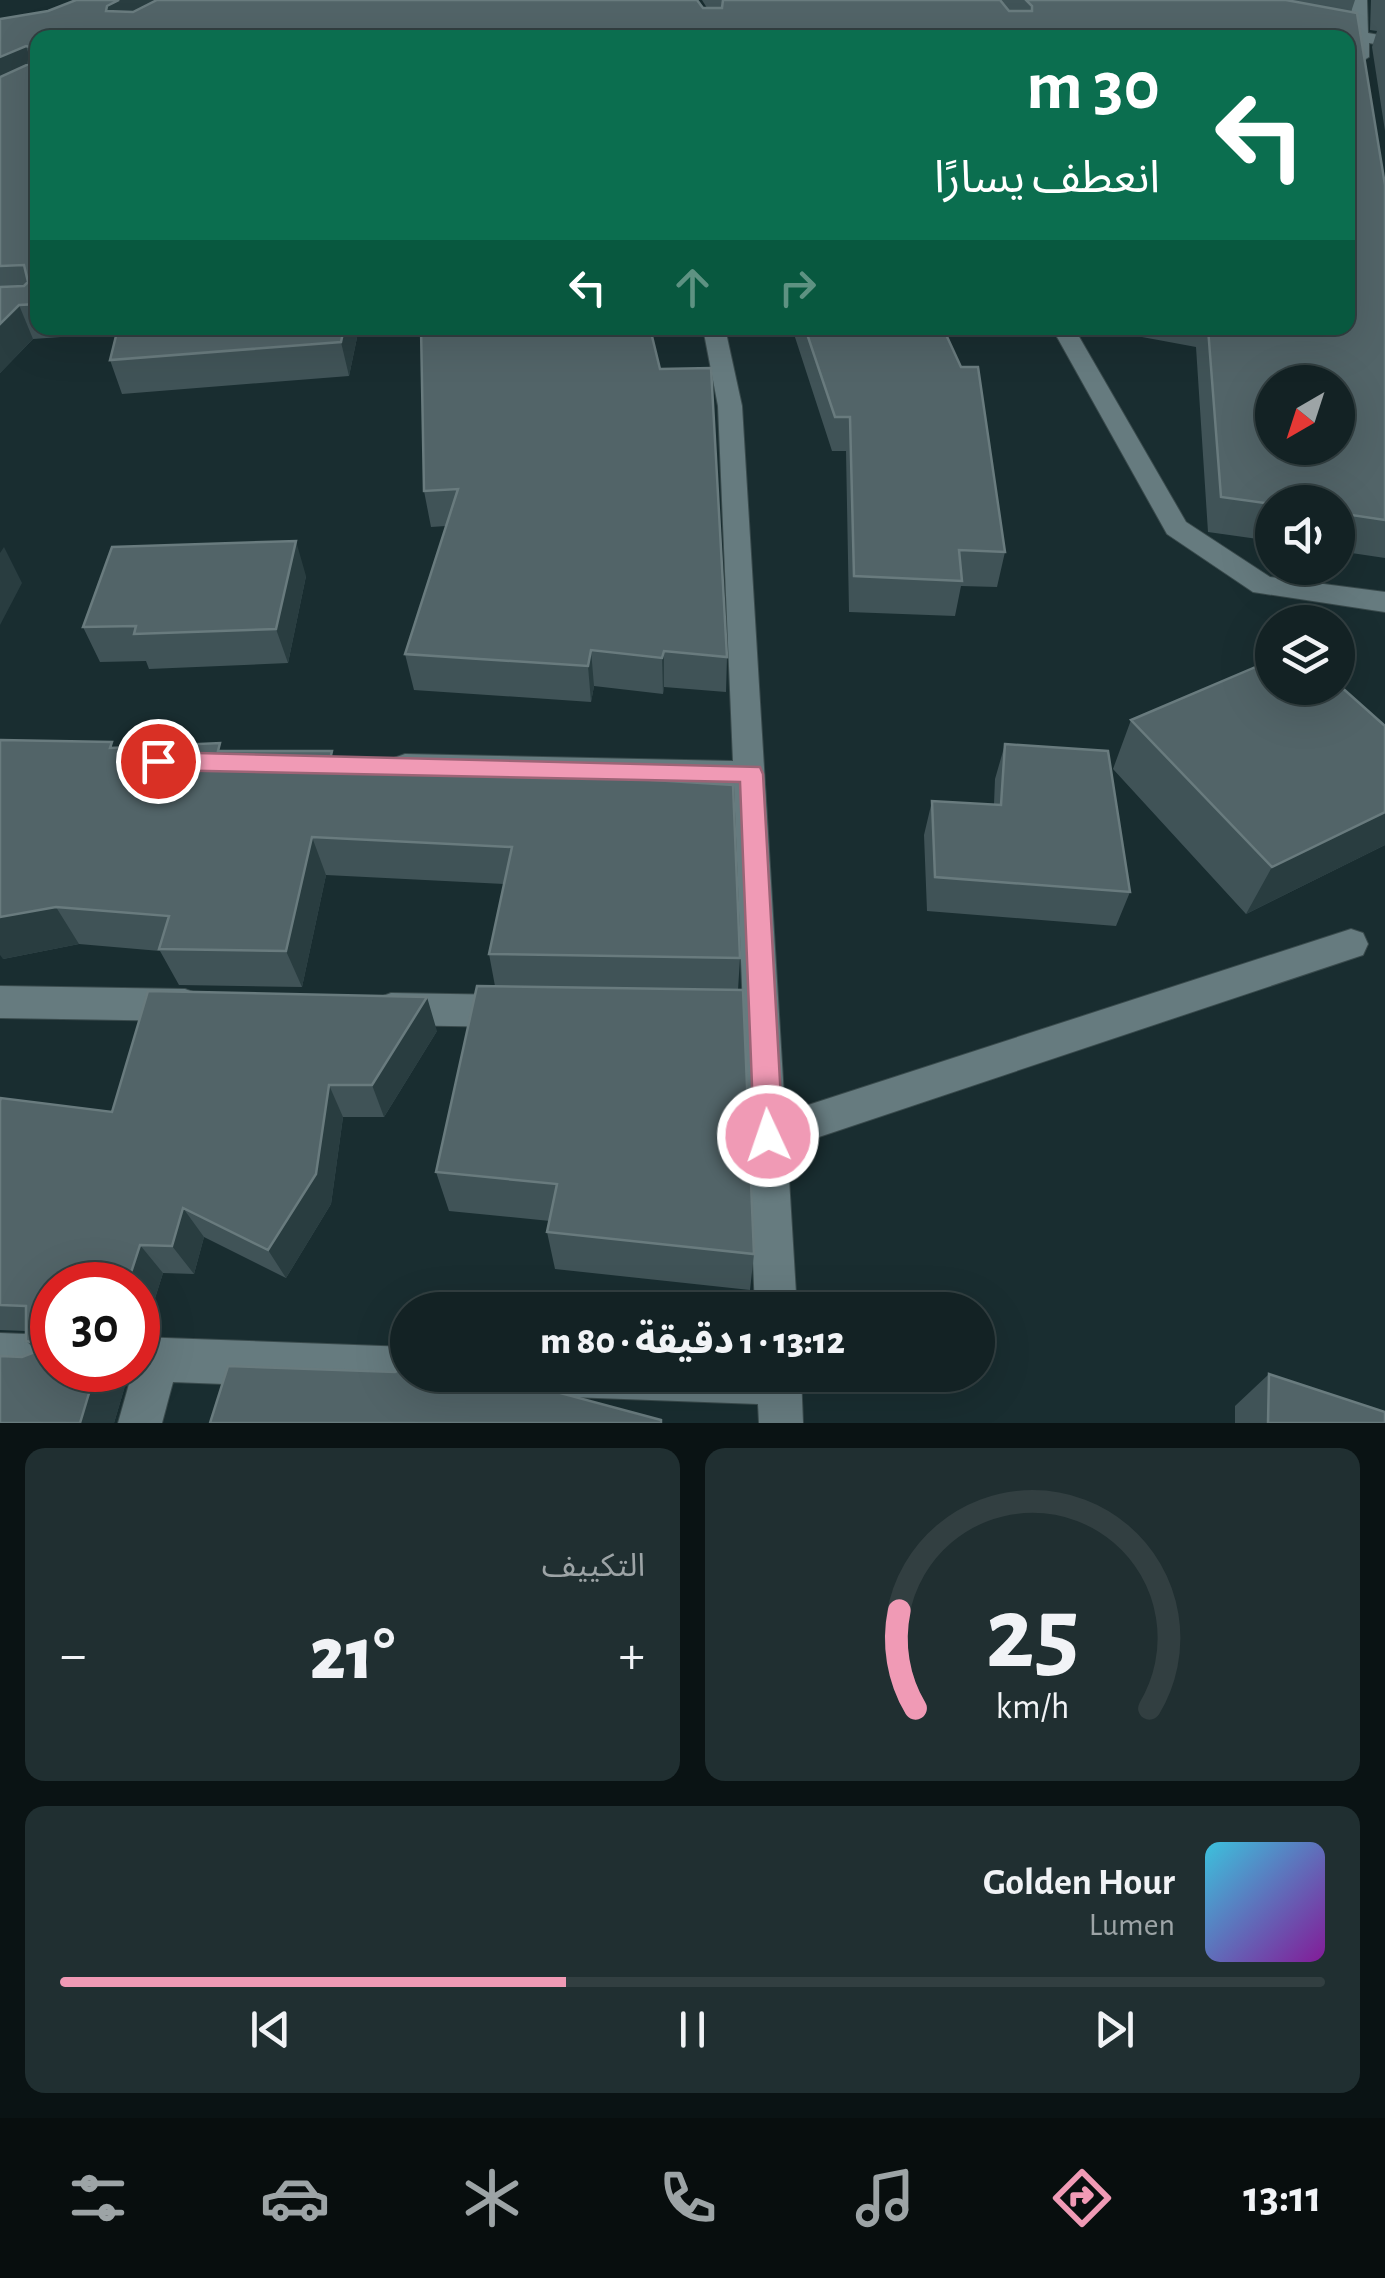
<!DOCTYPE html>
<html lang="ar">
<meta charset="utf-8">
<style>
:root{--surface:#132224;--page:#202f31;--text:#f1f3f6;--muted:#9da4a6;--line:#323f41;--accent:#f09ab5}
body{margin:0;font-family:"Alegreya Sans","Noto Sans Arabic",sans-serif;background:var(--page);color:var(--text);direction:rtl;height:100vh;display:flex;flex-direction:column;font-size:38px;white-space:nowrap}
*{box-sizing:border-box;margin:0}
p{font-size:32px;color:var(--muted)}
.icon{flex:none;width:55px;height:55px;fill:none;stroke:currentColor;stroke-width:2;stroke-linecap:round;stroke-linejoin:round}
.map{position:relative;height:1423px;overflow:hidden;direction:ltr}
.sheet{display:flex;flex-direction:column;gap:25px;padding:25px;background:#0a1314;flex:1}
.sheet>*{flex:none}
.banner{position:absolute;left:30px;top:30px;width:1325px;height:305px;border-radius:20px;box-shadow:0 10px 40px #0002,0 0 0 2px var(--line);direction:rtl;background:#0b6e4f;color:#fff;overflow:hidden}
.needle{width:65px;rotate:219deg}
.fabs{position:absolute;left:1255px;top:365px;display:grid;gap:20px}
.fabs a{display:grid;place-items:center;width:100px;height:100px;border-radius:50%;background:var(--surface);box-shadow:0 10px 40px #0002,0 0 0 2px var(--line);font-size:50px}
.speed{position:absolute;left:30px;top:1262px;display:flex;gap:20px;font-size:50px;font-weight:700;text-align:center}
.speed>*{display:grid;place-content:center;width:130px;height:130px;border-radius:50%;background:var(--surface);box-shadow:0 10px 40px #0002,0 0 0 2px var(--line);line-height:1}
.speed .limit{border:15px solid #d22;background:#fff;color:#111}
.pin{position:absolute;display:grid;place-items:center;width:85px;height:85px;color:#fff;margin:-42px;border:5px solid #fff;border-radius:50%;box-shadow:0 2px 10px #0007}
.me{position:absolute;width:110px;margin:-55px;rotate:357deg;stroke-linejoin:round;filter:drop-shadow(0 0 8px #0008)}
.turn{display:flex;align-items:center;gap:35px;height:210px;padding:0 30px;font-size:45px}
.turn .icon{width:130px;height:130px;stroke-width:2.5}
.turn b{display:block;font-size:70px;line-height:85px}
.lanes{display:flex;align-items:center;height:95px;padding:0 30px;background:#0003;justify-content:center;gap:50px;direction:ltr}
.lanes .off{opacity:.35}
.big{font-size:75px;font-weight:800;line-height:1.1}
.sheet .widget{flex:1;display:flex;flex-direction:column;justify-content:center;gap:15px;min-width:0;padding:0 35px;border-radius:20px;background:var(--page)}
.sheet .dial{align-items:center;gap:0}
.dial svg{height:260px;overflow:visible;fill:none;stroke:var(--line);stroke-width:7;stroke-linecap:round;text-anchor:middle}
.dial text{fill:var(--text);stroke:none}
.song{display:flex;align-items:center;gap:30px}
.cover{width:120px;height:120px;border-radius:15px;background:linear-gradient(135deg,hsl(190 70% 55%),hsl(290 70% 35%))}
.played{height:10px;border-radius:5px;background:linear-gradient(90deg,var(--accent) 40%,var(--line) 40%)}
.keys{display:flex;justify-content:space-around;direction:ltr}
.heat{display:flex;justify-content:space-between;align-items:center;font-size:55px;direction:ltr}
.sheet .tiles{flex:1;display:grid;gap:25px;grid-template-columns:1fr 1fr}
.widget:last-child{grid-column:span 2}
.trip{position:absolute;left:390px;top:1292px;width:605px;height:100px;border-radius:50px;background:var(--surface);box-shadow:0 10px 40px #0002,0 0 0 2px var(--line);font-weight:800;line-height:100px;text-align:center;direction:rtl}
.menu{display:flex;height:160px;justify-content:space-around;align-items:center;background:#080e0e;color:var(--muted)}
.menu .icon{width:70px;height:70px}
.menu .on{color:var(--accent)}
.menu b{font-size:45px;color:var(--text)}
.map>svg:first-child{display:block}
</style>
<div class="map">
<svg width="1385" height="1423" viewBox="0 0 1385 1423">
<rect width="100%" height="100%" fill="#192d30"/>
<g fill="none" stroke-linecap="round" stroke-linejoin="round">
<g stroke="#3a4b4d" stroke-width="2">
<path id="service" d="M1351,929L1363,933L1368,944L1363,955L768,1154L754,1149L749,1136L754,1123L768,1118Z"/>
</g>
<g stroke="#3a4b4d" stroke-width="2">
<path id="minor" d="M1351,0H1367L1368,33L1385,36V46L1369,43V57L1361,62L1353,57L1352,40L1315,30L1323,25L1352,30Z
M703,328H725L742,406L797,1310H755L734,786L405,778L394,774L389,766L394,758L405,754L733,761L718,406Z
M1052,328H1074L1186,522L1270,577L1385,592V612L1253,592L1167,534Z
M0,986L185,989L198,994L203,1005L198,1016L185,1021L0,1018Z
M391,993L510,995L523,1000L528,1011L523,1022L510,1027L391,1025L378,1020L373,1009L378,998Z
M0,1333L52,1335V1370L67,1371L52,1378L0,1377Z
M138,1337L408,1347V1375H427L423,1384L408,1391L173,1382L162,1423H118L131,1377L121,1370H138Z
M548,1375H801L803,1423H759L758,1404L570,1397L555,1390Z"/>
</g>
<use href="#service" fill="#667b7f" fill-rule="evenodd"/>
<use href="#minor" fill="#667b7f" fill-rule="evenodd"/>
</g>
<path fill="#405357" d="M702,0H1355L1351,12L1385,185V558L1338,551V502H1272V541L1208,532L1196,347L1142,337L1144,328H1348V38H38V328H359L349,376L122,394L110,360L116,333L33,339L0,373V19L707,8Z
M1371,0H1385V131L1372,47L1377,31L1370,30Z
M421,328L727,657L726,692L664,687L663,694L594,686L591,702L414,690L405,654L446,526L431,527L424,491Z
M792,328H943L1005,552L997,587L961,586L955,616L849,612L846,451H832Z
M306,576L288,663L149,669L146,661L100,662L83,627Z
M1131,720L1385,726V845L1246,914L1113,769Z
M1005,744L1130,892L1116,926L927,911L924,835L932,801L994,804L995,779Z
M116,748L223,751L335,760L740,958L738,990L754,1254L750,1290L555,1269L547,1232L550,1221L449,1211L436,1172L495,986L489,954L504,884L326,875L302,987L179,985L160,951L79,944L3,959Z
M437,1031L384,1117H343L331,1204L286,1278L204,1237L194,1274L163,1273L144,1333L138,1336V1285L52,1370H118L127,1379L114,1423H0L22,1357L37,1351L26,1341V1331L0,1330V1101L112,1112Z
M1269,1374L1385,1423H1235V1406Z"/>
<path fill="#293d40" d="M119,0H186L116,35L106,11L107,6Z
M26,46L36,76L0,93V57Z
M19,305L33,339L0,373V324Z
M344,328H359L349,376L341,342Z
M296,541L306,576L288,663L276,629Z
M4,547L22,583L0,625V553Z
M591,650L594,686L591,702L588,666Z
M664,651V687L663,694L662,658Z
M1385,812V845L1246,914L1272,867Z
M312,837L326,875L302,987L286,951Z
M56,907L79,944L3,959L0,955V917Z
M427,997L437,1031L384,1117L372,1085Z
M329,1085L343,1117L331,1204L286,1278L268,1250Z
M183,1208L204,1237L194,1274L172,1246Z
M140,1245L163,1273L144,1333L138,1336V1285H127Z
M96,1370H118L127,1379L114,1423H80Z"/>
<path fill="#526468" stroke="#697b7e" stroke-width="2.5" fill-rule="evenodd" d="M76,0H119L107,6L106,11L133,12L157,0H697L703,8H722L723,0H1000L1009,11H1032V6L1026,0H1286L1357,13L1385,185V520L1338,513V502H1272V504L1221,497L1208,328H1348V38H38V304L19,305L0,324V287L24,286L28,282L24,265L0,266V77L29,64L30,47L26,46L0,57V19L48,11ZM1272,382H1338V448H1272Z
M118,328H344L341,342L110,360Z
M421,328H650L660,369L711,368L727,657L664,651L662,658L591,650L588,666L405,654L458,489L424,491Z
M805,328H943L961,367H978L1005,552L959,550L962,581L854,576L850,417H835Z
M296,541L276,629L134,634L136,626L83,627L112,547Z
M1272,660V688H1338V684L1385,726V812L1272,867L1131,720Z
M0,740L112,742L110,748L220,743L218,751H332L330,760L733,785L740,958L489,954L512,847L312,837L286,951L159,949L169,916L56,907L0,917Z
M1005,744L1108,751L1130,892L935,877L932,801L1001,805Z
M477,986L743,990L754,1254L547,1232L557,1184L436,1172Z
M148,991L427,997L372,1085H329L316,1174L268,1250L183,1208L172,1246L140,1245L127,1285H52V1370H96L80,1423H0V1356L22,1357L40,1350L41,1344L26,1341V1306L0,1305V1101L1,1098L112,1112Z
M408,1365V1375H493L661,1420V1423H210L228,1366L395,1372Z
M1269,1374L1385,1412V1423H1268Z"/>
<path fill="#f09ab5" stroke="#9c6476" stroke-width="2.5" d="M158,752L760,767L763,774L783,1136L779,1145L768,1150L758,1145L754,1136L740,782L158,770L146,761Z"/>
</svg>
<div class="fabs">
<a><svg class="needle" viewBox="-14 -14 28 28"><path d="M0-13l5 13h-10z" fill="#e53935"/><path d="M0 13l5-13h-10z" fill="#9da4a6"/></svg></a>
<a><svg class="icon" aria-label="sound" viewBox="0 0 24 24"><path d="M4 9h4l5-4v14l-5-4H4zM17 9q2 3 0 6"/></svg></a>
<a><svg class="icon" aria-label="layers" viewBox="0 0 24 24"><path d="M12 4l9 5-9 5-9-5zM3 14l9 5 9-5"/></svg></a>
</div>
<div class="speed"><div class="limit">30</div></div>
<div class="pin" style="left:158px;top:761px;background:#d93025"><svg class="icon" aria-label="arrive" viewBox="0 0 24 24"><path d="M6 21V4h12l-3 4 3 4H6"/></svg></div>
<svg class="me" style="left:768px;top:1136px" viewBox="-20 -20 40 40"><circle r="17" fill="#f09ab5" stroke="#fff" stroke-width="3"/><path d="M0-11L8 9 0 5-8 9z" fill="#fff"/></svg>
<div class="trip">13:12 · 1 دقيقة · 80 m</div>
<div class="banner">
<div class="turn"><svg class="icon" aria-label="left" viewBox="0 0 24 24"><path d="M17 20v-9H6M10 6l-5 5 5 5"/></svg><div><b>30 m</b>انعطف يسارًا</div></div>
<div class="lanes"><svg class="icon" aria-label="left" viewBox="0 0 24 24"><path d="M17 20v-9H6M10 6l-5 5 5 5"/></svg><svg class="icon off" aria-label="ahead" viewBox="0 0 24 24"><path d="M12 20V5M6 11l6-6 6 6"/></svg><svg class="icon off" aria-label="right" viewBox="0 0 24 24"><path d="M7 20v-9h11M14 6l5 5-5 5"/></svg></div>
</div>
</div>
<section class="sheet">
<div class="tiles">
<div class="widget dial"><svg viewBox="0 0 100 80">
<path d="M14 69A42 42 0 1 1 86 69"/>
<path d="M14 69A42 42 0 0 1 9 39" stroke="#f09ab5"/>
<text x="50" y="56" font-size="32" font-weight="700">25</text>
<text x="50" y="72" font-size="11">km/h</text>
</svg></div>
<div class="widget"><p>التكييف</p>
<div class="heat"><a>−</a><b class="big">21°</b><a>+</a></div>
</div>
<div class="widget">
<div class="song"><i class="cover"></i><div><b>Golden Hour</b><p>Lumen</p></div></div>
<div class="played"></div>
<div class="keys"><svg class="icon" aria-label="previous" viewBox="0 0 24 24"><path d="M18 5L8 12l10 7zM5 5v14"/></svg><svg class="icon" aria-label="pause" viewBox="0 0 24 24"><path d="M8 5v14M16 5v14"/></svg><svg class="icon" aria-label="next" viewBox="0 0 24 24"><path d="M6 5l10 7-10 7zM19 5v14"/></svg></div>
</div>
</div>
</section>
<nav class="menu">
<b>13:11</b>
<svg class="icon on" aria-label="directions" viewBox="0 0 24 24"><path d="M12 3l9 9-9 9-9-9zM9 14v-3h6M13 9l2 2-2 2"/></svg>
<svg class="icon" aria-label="music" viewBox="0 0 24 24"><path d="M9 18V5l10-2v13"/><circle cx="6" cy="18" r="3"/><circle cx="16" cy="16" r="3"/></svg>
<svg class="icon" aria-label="phone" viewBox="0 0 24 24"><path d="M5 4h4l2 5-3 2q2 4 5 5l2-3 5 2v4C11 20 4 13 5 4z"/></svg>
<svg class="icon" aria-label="climate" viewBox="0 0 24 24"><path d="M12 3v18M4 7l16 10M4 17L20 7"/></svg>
<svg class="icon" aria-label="car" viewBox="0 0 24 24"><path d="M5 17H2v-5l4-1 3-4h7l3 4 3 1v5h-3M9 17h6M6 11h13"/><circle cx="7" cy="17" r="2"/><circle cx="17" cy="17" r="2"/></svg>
<svg class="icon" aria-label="filters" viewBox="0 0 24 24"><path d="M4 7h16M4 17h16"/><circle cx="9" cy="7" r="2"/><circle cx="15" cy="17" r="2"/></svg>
</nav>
